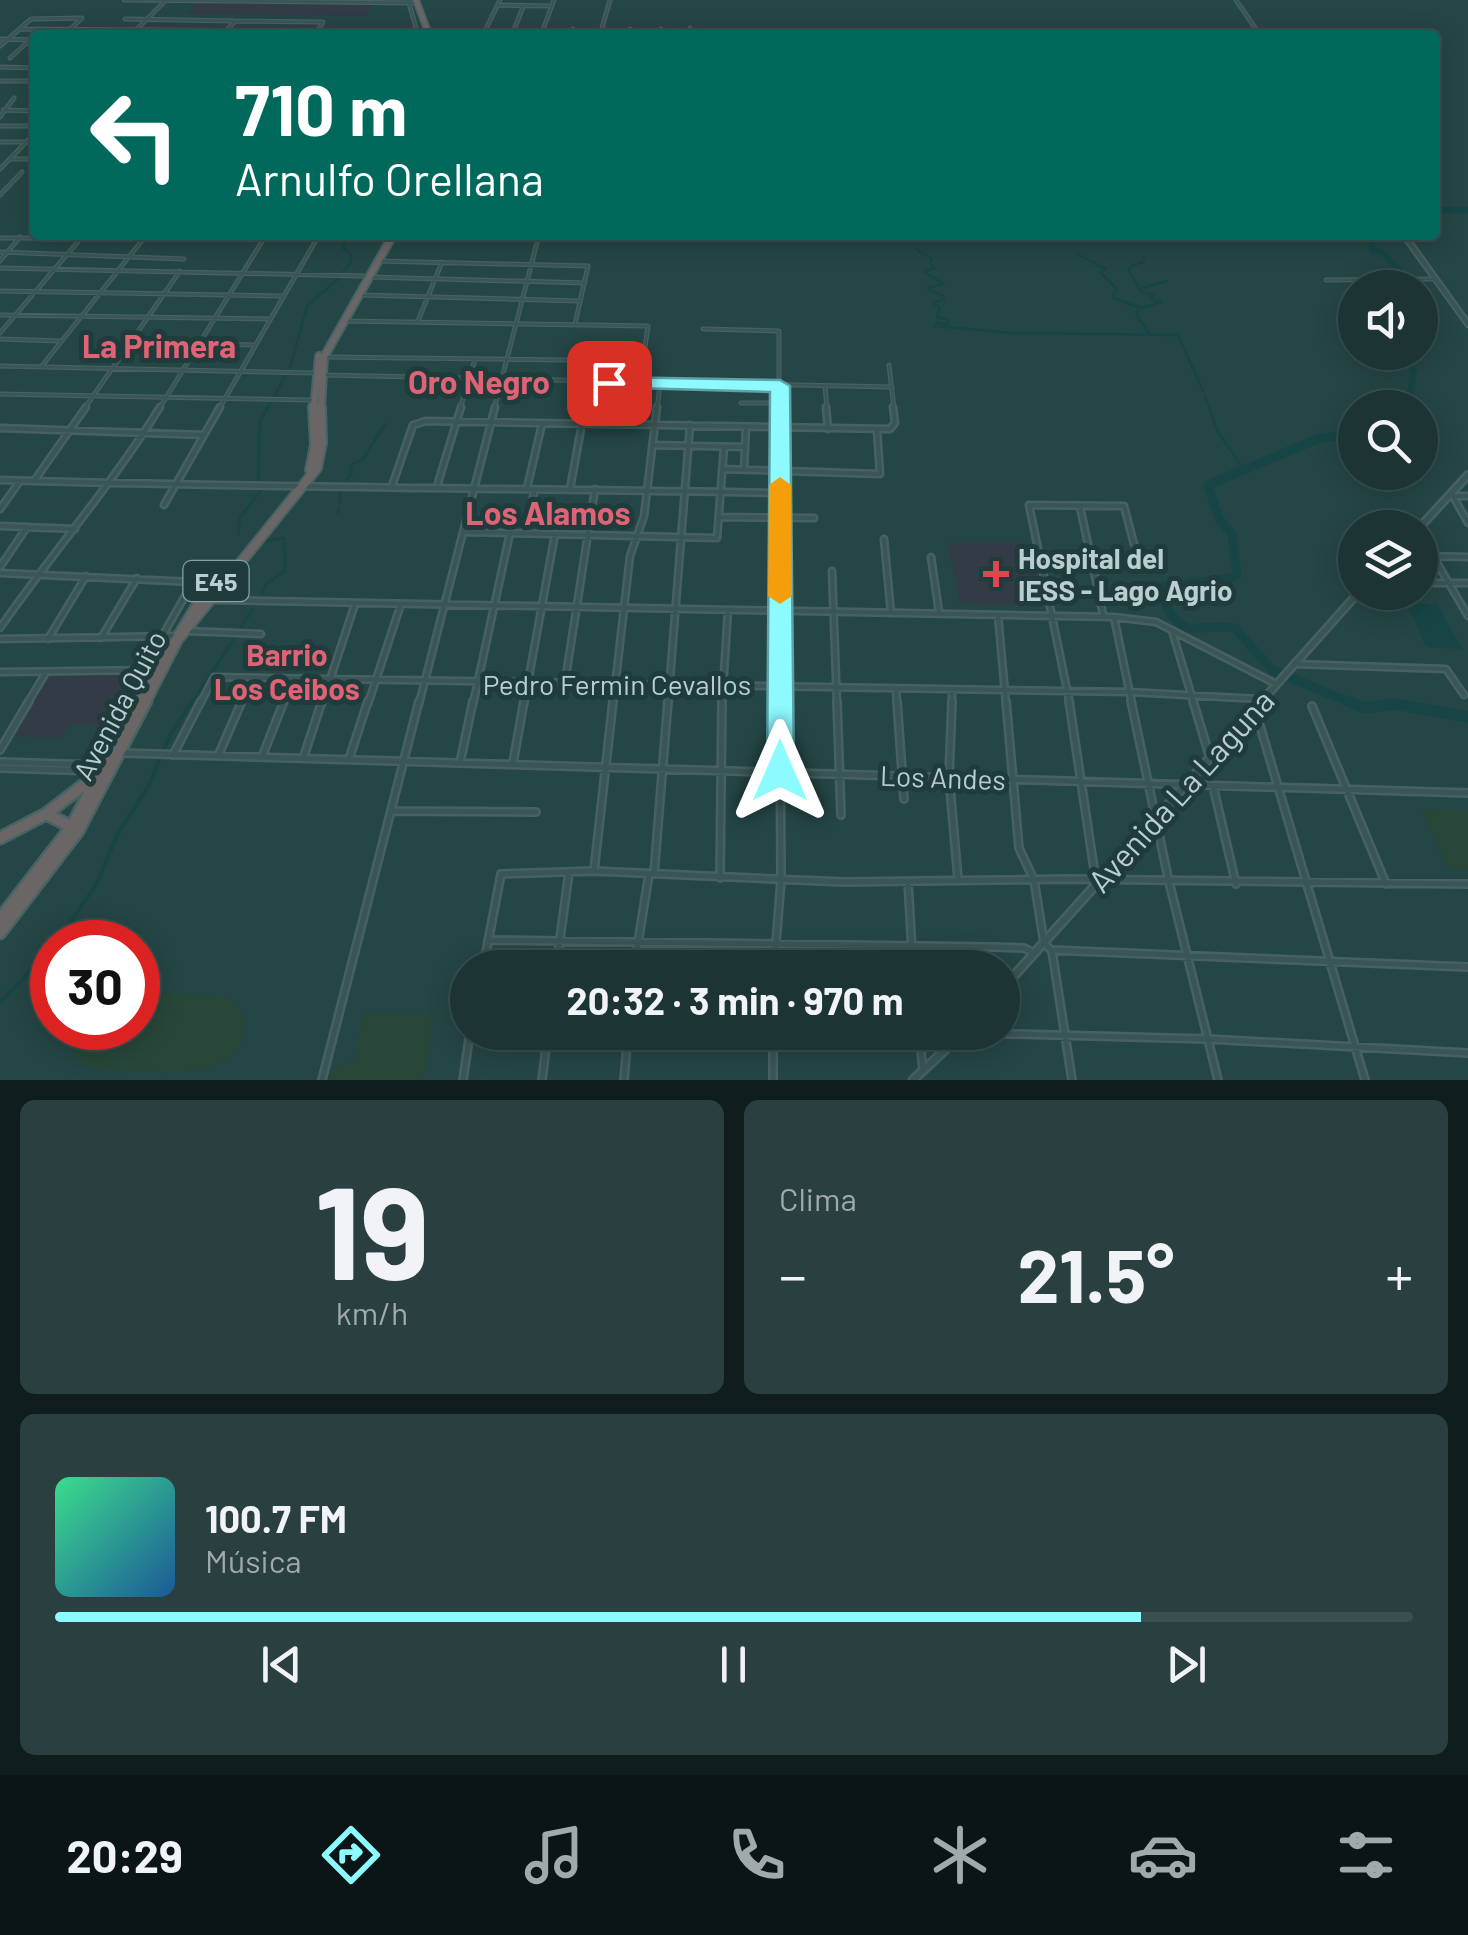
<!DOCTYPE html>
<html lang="es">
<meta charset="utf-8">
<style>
:root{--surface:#1c3434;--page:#293f40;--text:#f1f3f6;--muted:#a0aaac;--line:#3a4f4f;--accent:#8dfaff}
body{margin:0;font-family:Barlow,sans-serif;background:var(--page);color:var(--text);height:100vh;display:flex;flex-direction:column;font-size:38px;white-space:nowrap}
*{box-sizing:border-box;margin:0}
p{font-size:32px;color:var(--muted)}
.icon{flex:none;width:55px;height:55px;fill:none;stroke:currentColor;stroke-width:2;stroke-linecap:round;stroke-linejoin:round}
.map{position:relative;height:1080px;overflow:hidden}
.details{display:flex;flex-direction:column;gap:20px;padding:20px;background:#0f1d1d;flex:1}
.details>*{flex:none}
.hud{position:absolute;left:30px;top:30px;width:1410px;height:210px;border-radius:10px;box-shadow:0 5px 25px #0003,0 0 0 2px var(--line);background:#00695c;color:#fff;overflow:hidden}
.fabs{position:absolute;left:1338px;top:270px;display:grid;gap:20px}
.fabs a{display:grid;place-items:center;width:100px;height:100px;border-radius:50%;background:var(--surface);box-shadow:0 5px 25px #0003,0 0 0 2px var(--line);font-size:50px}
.speed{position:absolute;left:30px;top:920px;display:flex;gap:20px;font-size:50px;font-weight:700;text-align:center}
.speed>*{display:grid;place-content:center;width:130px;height:130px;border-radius:50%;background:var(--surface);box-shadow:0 5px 25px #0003,0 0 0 2px var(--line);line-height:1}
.speed .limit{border:15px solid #d22;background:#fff;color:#111}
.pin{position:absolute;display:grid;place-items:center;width:85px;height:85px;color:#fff;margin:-42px;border-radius:20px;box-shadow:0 5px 15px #0006}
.me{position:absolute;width:110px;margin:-55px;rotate:0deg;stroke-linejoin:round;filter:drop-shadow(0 0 8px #0008)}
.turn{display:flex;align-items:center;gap:35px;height:210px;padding:0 40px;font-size:45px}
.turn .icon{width:130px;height:130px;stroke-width:2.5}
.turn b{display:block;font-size:70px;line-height:85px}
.big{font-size:75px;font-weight:700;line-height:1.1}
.details .tile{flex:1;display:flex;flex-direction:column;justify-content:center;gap:15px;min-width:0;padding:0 35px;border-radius:15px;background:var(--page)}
.details .dial{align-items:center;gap:0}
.dial b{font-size:130px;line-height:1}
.song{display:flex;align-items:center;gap:30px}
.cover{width:120px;height:120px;border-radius:15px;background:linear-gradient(135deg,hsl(150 70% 55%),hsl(210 70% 35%))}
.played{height:10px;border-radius:5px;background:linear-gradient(90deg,var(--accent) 80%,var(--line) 80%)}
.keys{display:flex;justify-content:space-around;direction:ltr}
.heat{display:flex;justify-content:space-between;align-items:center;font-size:55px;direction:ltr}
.details .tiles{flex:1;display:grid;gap:20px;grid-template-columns:1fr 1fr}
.tile:last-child{grid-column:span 2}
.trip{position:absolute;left:450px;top:950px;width:570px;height:100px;border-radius:50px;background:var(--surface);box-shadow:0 5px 25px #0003,0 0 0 2px var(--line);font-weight:700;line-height:100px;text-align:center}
.tab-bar{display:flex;height:160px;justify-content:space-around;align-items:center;background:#0b1515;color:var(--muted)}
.tab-bar .icon{width:70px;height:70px}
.tab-bar .selected{color:var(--accent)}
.tab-bar b{font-size:45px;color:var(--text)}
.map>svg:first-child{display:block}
</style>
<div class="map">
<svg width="1468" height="1080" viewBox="0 0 1468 1080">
<rect width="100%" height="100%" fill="#254646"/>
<path fill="#333b46" d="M198,2L374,4L366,16L187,14Z
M948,543H1031L1046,605L960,604Z
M134,674L110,725H69L61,738L15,736L47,677Z"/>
<path fill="#284739" d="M1421,810L1468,811V870L1448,869Z
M138,992L229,996L243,1014C254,1080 174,1073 133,1071C118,1070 93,1073 81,1063C70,1054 73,1039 77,1028H138Z
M363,1013L435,1016L423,1080H329L335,1067L356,1057Z"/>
<path fill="#174546" d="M1407,604H1437L1462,649L1426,647Z"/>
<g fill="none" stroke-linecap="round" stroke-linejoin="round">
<path stroke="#174546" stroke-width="2.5" d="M467,29V35
M916,249L932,259L930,264L936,268L924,272L944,284L927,288L943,296L944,299L932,303L940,307L937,317L949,320L948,325L937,322L934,326L1012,333L1178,335L1203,391
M1079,255L1106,269L1100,272L1118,290L1113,293L1114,298L1140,308L1136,314L1149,333
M343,272L351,263L350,253L343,248L345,235
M1143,288L1166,281
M1142,308L1161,302L1150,299L1154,295L1141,292L1129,271L1131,266L1143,262L1144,256
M290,368L307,306L339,278
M1205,396L1218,432L1245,472
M346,482L353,471L350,466L363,459L385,424
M258,483L260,421L286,375
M340,490V503
M338,513L339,508
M238,534L240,518L260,491
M261,595L267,583L285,571L284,538L265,541
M191,704L253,609"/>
<path stroke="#174546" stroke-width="4" d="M57,942L97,883L117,835L149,785L170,735L192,701
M0,1003L52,948"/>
<path stroke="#174546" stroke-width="6" d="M1435,210H1468
M1371,235L1373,251L1382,252L1400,271L1397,282L1389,288
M1397,352L1414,370L1410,394
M1398,408L1408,400"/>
<path stroke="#174546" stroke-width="9" d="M1354,704L1272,670L1235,628C1193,622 1183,646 1159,591L1164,587L1233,578L1237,574L1232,534L1219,519L1208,485L1320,438L1355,435"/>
<path stroke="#174546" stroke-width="11" d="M1348,701L1365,708L1395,704L1468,717"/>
<g stroke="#476162" stroke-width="5">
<path id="minor-far2" d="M124,0L417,3
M409,3L418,35
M498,5L552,6
M125,19L235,21L223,35
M235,21L323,22L315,35
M20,29L417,32
M131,35L166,0
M483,35L500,0
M512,35L523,7
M541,35L554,0
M571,35L573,29
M600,35L610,0
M629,35L630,29
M660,35L661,29
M689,35L690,28
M0,39L35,40
M0,46L31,19L82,18L64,35
M10,58L30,40
M0,67L35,68
M0,81H35
M3,110L35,111
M0,117L14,98
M0,126H35
M0,142H35
M10,159H35
M0,169L35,133
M0,195L22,172
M685,235L889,238
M0,238L317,239
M0,252L184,259
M0,261L20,237
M378,261L588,266L575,324
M0,268L364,276
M370,277L585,283
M1326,280L1437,279
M0,291L284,296
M359,295L579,301
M0,315L270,319
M418,321L442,262
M703,329L779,331V409
M0,333L82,237
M0,339L60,341
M130,342L255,345
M324,357L643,361L648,326L345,321
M889,365L894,409
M0,366L313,373
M41,367L144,238
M323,375L892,387
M825,386L827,409
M0,394L310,400
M741,403H780
M84,409L180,271
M159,409L266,235
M219,409L319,235
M460,409L475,359
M494,409L539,235
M584,409L593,360
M625,409L629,383
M657,409L660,384"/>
</g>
<g stroke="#476162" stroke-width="9">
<path id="minor-far1" d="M779,407L780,704
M826,407L828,429
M623,423L625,407
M0,428L204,435
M653,445L745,447
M722,469L880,474L877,430
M744,470L746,427
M0,480C260,488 519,488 779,493
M34,481L86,407
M438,483L461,407
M392,486L413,425L426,421L890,429L895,423L893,407
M527,488L542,424
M570,489L585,407
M1453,496L1468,523
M1453,496H1468
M164,505L220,407
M1080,507L1103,614
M0,509L20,481
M719,517L814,518
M0,526L75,529
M463,532L717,538L724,447
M524,533L535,489
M884,539L891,613
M1420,556L1468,557
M1433,556L1468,616
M931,557L939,612
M0,567L27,527
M832,571L837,704
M0,573L215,583
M1420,583H1468
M211,600L1114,617L1156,622L1276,684
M998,615L1006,704
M1114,617L1132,704
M0,628C52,553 112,485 160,407
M186,631L261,634
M1173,634L1194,704
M101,638L137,578
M0,639L174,636
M48,639L86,576
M1294,664L1446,669L1464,695
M0,672L153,670
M565,682L595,489
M896,690L897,704
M27,704L45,674
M124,704L194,580
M200,704L214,677L1130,692L1259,699
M241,704L252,678
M283,704L292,679
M322,704L355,604
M368,704L400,607
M419,704L495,407
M473,704L510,533
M524,704L555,534
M613,704L630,556L644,516L657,407
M668,704L690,425
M722,704L728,610
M952,704V689
M1070,704L1029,505L1124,506L1134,544"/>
</g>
<g stroke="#476162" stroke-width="10">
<path id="minor" d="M837,701L841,815
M897,701L904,799
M952,701L949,777L958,879
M1006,701L1019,848L1034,880L1044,943L1051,950L1468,967
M1069,701L1096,882
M1131,701L1169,882L1218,1080
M1193,701L1210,758
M1312,706L1386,884
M1255,709L1365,1080
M0,750L29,701
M123,753L1468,793
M173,755L201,701
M218,756L242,701
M304,756L322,701
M262,757L284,701
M349,759L368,701
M0,762L96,765
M460,763L473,701
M513,763L524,701
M94,765L125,701
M0,768L95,771
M1213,786L1236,884
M391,811L536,812
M594,871L613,701
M654,874L668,701
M720,878L722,701
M908,882L913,968
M488,940L992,947L1024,948L1032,952
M1052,951L1072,1080
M483,968L501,874L594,871L844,882L1067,879L1468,884
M556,968L569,872
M634,968L649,874
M774,968L781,880L780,701
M773,1032V1080
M844,1032H859
M919,1032L923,1070
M934,1032L1208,1039L1468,1053
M322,1080L419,701
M463,1080L470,1032
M542,1080L548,1032
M624,1080L628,1032"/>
</g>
<g stroke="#476162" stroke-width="5">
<path id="tertiary-far3" d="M1236,0L1260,35"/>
</g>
<g stroke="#476162" stroke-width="8">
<path id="tertiary-far2" d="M1404,235L1468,324"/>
</g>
<g stroke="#476162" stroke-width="10">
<path id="tertiary-far1" d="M1419,528L1468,475
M1259,704L1359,592"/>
</g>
<g stroke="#476162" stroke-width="11">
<path id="tertiary" d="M1002,989L1261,701
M913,1080L964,1032"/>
</g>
<g stroke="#486363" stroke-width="8">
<path id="trunk-far3" d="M416,0L429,35"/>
</g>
<g stroke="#486363" stroke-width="10">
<path id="trunk-far2" d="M314,409L319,356
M321,409L324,357L393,235"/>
</g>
<g stroke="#486363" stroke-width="12">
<path id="trunk-far1" d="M310,470L315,445L313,407
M136,704L198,603
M145,704L178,640L317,468L322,443L321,407"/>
</g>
<g stroke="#486363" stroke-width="15">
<path id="trunk" d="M46,814L74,828
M0,838L46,814L98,774
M0,919L72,826L137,701
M0,933L78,831L146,701"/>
</g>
<use href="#minor-far2" stroke="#3a5555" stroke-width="2.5"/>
<use href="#minor-far1" stroke="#3a5555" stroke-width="4"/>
<use href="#minor" stroke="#3a5555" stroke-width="5"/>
<use href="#tertiary-far3" stroke="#3a5555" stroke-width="2.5"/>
<use href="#tertiary-far2" stroke="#3a5555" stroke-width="4"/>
<use href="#tertiary-far1" stroke="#3a5555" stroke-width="5"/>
<use href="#tertiary" stroke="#3a5555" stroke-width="6"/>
<use href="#trunk-far3" stroke="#6a6666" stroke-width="5"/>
<use href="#trunk-far2" stroke="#6a6666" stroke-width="6"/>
<use href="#trunk-far1" stroke="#6a6666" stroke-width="8"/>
<use href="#trunk" stroke="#6a6666" stroke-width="10"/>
</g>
<path fill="#8dfaff" stroke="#5ca2a6" stroke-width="2.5" d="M609,377L780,380L790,386L794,771L790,779L780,782L771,779L767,771L770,392L602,387V379Z"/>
<path fill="#f59e0b" d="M780,477L791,485L792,596L780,604L768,596L769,485Z"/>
<path fill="#e0444e" stroke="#1f3b3b" stroke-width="4" d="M991 559h10v10h10v10h-10v10h-10v-10h-10v-10h10z"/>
<g text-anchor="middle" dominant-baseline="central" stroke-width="10" stroke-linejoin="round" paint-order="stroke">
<rect fill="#1f3b3b" stroke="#8aa2a3" stroke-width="2.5" x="183.5" y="561" width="65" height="40" rx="8"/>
<g font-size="25" font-weight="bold" fill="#b8cecf">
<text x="216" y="581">E45</text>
</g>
<g font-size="28" font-weight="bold" fill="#b8cecf" stroke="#1f3b3b" text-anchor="start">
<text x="1018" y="558">Hospital del<tspan x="1018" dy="32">IESS - Lago Agrio</tspan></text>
</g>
<g font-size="28" fill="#b8cecf" stroke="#1f3b3b">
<text x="617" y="684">Pedro Fermin Cevallos</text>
<text transform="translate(119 705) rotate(-62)">Avenida Quito</text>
<text transform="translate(943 777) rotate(2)">Los Andes</text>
</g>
<g font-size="30" font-weight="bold" fill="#df6374" stroke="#1f3b3b">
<text x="287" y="654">Barrio<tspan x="287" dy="34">Los Ceibos</tspan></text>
</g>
<g font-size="32" font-weight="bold" fill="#df6374" stroke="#1f3b3b">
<text x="159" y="345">La Primera</text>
<text x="479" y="381">Oro Negro</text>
<text x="548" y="512">Los Alamos</text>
</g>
<g font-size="32" fill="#b8cecf" stroke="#1f3b3b">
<text transform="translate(1180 790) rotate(-48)">Avenida La Laguna</text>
</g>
</g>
</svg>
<div class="fabs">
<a><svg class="icon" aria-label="sound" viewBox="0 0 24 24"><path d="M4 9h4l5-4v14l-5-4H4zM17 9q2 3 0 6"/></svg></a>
<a><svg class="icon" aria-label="search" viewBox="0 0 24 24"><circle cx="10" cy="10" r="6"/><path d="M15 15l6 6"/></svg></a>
<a><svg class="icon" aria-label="layers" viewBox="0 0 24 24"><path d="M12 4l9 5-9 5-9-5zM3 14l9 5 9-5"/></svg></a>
</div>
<div class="speed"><div class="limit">30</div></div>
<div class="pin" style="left:609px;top:383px;background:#d93025"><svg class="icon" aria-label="arrive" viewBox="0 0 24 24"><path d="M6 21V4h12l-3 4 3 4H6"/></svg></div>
<svg class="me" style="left:780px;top:771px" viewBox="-20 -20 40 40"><path d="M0-17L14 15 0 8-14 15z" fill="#8dfaff" stroke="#fff" stroke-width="4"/></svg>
<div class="trip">20:32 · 3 min · 970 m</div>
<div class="hud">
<div class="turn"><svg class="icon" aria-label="left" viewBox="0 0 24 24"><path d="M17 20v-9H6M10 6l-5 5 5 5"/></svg><div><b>710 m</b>Arnulfo Orellana</div></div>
</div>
</div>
<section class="details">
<div class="tiles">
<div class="tile dial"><b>19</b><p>km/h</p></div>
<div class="tile"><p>Clima</p>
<div class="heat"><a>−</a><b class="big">21.5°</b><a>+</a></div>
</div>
<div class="tile">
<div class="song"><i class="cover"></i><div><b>100.7 FM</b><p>Música</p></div></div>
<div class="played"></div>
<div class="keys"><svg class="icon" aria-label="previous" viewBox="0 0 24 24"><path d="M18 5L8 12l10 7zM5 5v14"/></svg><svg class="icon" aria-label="pause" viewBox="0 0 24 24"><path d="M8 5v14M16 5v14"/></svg><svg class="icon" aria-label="next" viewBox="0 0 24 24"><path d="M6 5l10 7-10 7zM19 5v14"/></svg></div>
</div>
</div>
</section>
<nav class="tab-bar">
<b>20:29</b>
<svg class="icon selected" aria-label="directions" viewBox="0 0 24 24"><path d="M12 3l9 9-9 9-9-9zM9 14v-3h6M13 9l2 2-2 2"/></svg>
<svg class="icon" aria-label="music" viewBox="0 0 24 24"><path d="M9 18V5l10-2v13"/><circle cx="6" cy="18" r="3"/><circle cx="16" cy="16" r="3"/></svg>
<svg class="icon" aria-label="phone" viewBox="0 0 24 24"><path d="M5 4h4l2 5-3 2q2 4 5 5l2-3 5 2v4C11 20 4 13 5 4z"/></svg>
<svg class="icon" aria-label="climate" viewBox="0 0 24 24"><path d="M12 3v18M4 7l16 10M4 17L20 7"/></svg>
<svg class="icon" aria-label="car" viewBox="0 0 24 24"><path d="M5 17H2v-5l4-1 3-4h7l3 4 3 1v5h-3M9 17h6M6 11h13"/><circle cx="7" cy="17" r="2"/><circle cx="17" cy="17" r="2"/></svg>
<svg class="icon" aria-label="filters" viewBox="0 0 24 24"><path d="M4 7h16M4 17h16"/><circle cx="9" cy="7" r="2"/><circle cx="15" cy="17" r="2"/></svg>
</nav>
